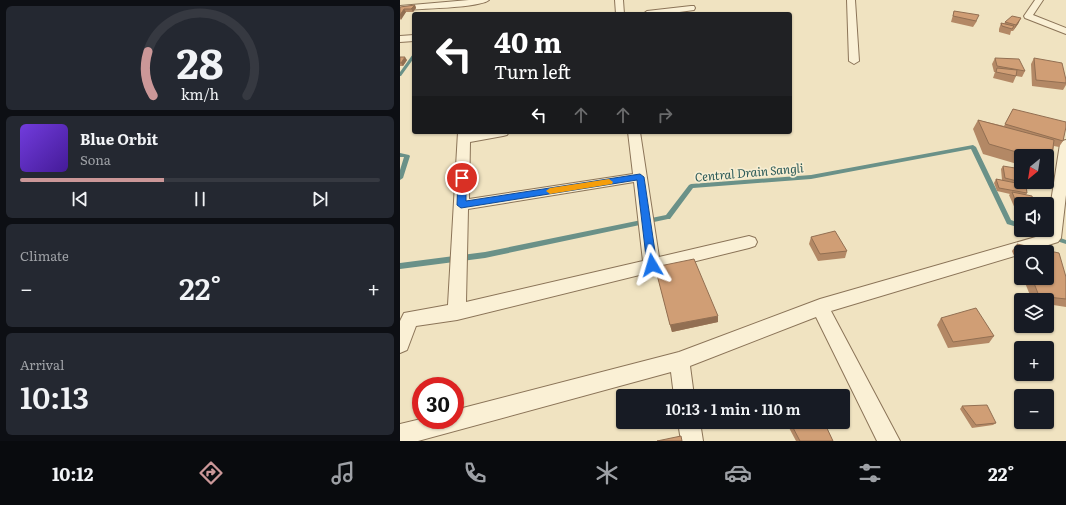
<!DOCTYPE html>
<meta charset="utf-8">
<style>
:root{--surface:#171b24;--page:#242831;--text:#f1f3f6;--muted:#9ea1a6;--line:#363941;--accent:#cb9798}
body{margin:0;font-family:Literata,serif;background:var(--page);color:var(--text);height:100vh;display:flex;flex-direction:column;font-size:15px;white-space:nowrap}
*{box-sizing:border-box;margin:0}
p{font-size:13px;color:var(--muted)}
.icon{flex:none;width:22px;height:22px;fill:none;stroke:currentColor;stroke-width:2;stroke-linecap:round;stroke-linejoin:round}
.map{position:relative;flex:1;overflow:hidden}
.sheet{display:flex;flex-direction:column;gap:6px;padding:6px;background:#0d0f14;width:400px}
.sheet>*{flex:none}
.hud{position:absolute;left:12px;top:12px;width:380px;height:122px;border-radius:4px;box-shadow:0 1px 3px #0004;background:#202124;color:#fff;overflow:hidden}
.needle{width:26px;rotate:210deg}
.controls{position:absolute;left:614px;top:149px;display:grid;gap:8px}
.controls a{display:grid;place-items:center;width:40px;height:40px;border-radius:4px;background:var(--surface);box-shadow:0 1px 3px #0004;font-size:20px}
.speed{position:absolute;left:12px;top:377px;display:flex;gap:8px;font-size:20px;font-weight:700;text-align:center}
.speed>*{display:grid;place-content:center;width:52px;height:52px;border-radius:50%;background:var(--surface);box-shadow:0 1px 3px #0004;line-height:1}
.speed .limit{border:6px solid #d22;background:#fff;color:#111}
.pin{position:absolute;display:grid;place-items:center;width:34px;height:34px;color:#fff;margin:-17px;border:2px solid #fff;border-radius:50%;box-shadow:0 1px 4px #0007}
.me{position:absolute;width:44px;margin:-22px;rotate:353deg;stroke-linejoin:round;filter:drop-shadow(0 0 3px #0008)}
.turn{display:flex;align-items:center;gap:14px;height:84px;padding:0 16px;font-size:18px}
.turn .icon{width:52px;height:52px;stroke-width:2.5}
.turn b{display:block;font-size:28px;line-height:34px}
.lanes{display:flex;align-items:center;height:38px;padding:0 16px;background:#0003;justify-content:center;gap:20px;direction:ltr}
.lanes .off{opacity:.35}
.big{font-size:30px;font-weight:600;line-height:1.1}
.sheet .tile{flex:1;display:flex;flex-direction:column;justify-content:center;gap:6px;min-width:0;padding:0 14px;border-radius:6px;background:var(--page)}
.sheet .dial{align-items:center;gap:0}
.dial svg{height:104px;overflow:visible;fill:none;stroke:var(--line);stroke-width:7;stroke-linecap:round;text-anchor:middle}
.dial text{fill:var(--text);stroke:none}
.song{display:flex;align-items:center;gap:12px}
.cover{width:48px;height:48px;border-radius:6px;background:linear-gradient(135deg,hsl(260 70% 55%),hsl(260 70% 35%))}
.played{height:4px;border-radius:2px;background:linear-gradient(90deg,var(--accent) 40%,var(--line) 40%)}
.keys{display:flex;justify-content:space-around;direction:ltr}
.heat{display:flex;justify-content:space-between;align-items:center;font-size:22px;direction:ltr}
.trip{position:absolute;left:216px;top:389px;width:234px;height:40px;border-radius:4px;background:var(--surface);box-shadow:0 1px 3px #0004;font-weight:600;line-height:40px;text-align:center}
.menu{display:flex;height:64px;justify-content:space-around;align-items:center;background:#090b0e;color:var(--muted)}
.menu .icon{width:28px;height:28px}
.menu .current{color:var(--accent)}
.menu b{font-size:18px;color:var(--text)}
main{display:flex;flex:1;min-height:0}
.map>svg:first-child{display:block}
</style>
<main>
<section class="sheet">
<div class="tile dial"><svg viewBox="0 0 100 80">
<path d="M14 69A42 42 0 1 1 86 69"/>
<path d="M14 69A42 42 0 0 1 10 35" stroke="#cb9798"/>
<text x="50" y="56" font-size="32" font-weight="700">28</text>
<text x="50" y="72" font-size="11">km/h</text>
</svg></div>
<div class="tile">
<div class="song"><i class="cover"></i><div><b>Blue Orbit</b><p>Sona</p></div></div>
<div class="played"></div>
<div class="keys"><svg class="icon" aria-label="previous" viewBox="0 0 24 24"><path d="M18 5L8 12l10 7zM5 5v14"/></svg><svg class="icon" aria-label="pause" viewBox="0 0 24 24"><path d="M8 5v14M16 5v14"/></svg><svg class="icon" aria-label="next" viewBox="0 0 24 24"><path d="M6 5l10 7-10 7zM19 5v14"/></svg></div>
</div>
<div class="tile"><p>Climate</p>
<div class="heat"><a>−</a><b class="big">22°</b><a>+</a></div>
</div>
<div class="tile"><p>Arrival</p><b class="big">10:13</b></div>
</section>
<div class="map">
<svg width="666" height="441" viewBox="0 0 666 441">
<rect width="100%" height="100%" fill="#f0e3c1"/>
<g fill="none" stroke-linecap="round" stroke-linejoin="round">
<path fill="#6a9188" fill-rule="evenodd" d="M13,54H14V58L1,76H0V72Z
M573,145L576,147L611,220L621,224V228L607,224L571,149L411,179L293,188L270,219H268L85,258L0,269V263L85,252L266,215L289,185L291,184L411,175Z
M0,153L9,155L10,156L3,178L0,180V170L4,157H0Z
M628,230H638L666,240V244L629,232Z"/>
<g stroke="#8b7458" stroke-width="2">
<path id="minor" d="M69,0H89C80,8 16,9 0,10V6Z
M215,0H223L224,14H216Z
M447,0H455L459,61L454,64L449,61Z
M635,0H643L633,15L666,28V34L625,18L624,16Z
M291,6H294L295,8L294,10L265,14H243L247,11Z
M14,35V41L0,42V36Z
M58,132H70V134L82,132H109L107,135L103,136L70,142L69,199L233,174L228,132H240L259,257L349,236L355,238L357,242L355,246L349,248L57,320L16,326L7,350L0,353V321L4,313L48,305ZM234,182L243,261L66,302L68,209Z
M666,140V195L661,238L658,242L626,252H621V254L431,311L500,441H477L416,317L290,366L294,396H274L271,372L18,441H0V424L21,419V420H55V410L279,352L420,299L646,234L660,144L662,141Z
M278,422H300L303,441H281Z"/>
</g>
<use href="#minor" fill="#faf0d5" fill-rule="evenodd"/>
</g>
<path fill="#b38865" d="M15,5L16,8L13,12H6L0,20V7Z
M554,11L577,21L573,27L551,22Z
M621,18L618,24L613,31H611L610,35L599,32V29L601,23L604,24L605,22Z
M0,57L7,60L3,66H0Z
M595,58L625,71L622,77L616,76L613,83L593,78L595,72H594L592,64Z
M634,58L666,80V85L663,90L632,86L631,64Z
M613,109L663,141L659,147L654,146L651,162L647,168V156H621V165L583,154L573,129L578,120L604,126Z
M603,166L629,184L627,187H626L627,193L621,204V212L616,211L609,195L610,194L597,191L594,183L596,179L602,180L601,169Z
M411,237L447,251L445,258L418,261L409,244Z
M617,244L666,277V307L647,304V300H632L623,278H647L621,252V273L612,251Z
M255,267L318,322L272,332Z
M541,318L594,336L589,343L548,348L537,325Z
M562,406L596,423L593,425L572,428L560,409Z
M388,422H424L433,441H396L387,424Z"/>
<path fill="#926f52" d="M15,5L16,8L13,12L11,9Z
M4,9L6,12L1,20L0,15Z
M621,18L618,24L613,31L616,25Z
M5,57L7,60L3,66L1,63Z
M318,316V322L272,332L270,325Z"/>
<path fill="#d09e75" stroke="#926f52" d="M15,5L11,9H4L0,15V7Z
M554,11L579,15L576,21L553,16Z
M612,16L621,18L616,25L605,22Z
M601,23L614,26L612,29L602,26Z
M0,57H5L1,63H0Z
M595,58L619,59L625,71L597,66Z
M634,58L662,63L666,80V83L636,80Z
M597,68L617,70L616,76L596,72Z
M613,109L666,122V127L663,141L605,124Z
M578,120L654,140L651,162L647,161V156H630L589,144Z
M603,166L621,169V182L605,178Z
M596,179L626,185L627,193L599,188Z
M622,182H630L629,184Z
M612,192L632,196L634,204H621V208L618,207Z
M435,231L447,251L420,254L411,237Z
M617,244L659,253L666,277V299L639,296L632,278H647V252H621V253Z
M294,259L318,316L270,325L255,267Z
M576,308L594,336L553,342L541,318Z
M587,405L596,423L576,425L562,406Z
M390,422H424L433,441H400Z
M281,436L282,441H257Z"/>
<path fill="#1a73e8" stroke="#114b97" d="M240,174L244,177L257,265L256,268H248L247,265L237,180L61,208L57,205L58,178L62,176L66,178V201Z"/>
<path fill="#f59e0b" d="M209,179L213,182L212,184L150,194L146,191L150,188Z"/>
<g text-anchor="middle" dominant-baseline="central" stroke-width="3.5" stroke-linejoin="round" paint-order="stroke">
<g font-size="12" font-style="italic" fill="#2b5a58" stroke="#f7edd1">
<text transform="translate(349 172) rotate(-5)">Central Drain Sangli</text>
</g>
</g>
</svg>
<div class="controls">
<a><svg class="needle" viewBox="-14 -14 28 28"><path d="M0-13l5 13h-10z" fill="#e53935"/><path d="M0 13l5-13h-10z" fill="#9ea1a6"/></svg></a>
<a><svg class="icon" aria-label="sound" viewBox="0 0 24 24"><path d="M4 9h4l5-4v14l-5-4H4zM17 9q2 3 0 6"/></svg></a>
<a><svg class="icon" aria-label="search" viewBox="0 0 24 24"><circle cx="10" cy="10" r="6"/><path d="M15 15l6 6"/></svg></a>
<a><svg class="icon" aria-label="layers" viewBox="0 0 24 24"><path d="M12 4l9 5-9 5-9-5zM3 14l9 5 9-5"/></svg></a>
<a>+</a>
<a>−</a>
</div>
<div class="speed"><div class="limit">30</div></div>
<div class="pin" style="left:62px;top:178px;background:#d93025"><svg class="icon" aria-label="arrive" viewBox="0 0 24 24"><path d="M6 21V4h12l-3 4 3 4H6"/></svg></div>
<svg class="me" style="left:252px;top:265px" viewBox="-20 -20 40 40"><path d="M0-17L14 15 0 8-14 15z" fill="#1a73e8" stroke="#fff" stroke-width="4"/></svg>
<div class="trip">10:13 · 1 min · 110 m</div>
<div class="hud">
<div class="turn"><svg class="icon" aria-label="left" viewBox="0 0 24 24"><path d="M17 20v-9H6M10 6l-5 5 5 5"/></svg><div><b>40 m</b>Turn left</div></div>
<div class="lanes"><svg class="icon" aria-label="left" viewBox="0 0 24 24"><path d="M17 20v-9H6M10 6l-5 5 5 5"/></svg><svg class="icon off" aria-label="ahead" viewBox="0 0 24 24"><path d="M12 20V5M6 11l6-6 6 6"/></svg><svg class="icon off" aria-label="ahead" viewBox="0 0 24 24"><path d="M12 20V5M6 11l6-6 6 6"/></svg><svg class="icon off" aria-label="right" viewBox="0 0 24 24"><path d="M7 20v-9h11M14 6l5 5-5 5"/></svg></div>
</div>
</div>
</main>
<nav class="menu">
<b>10:12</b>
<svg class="icon current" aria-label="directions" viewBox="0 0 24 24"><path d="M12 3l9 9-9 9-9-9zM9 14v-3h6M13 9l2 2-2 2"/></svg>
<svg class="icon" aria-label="music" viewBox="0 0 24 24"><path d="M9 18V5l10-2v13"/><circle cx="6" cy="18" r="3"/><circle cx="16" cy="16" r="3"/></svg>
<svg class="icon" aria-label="phone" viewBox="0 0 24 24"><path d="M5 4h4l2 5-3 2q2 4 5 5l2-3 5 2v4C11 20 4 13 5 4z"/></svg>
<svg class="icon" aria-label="climate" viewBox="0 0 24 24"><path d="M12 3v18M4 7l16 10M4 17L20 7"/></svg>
<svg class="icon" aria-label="car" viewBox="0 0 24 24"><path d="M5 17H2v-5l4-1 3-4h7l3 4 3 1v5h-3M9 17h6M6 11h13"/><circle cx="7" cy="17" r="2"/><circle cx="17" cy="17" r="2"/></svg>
<svg class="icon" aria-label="filters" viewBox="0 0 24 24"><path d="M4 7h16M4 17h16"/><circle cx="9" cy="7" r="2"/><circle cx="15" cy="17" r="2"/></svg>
<b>22°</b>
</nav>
